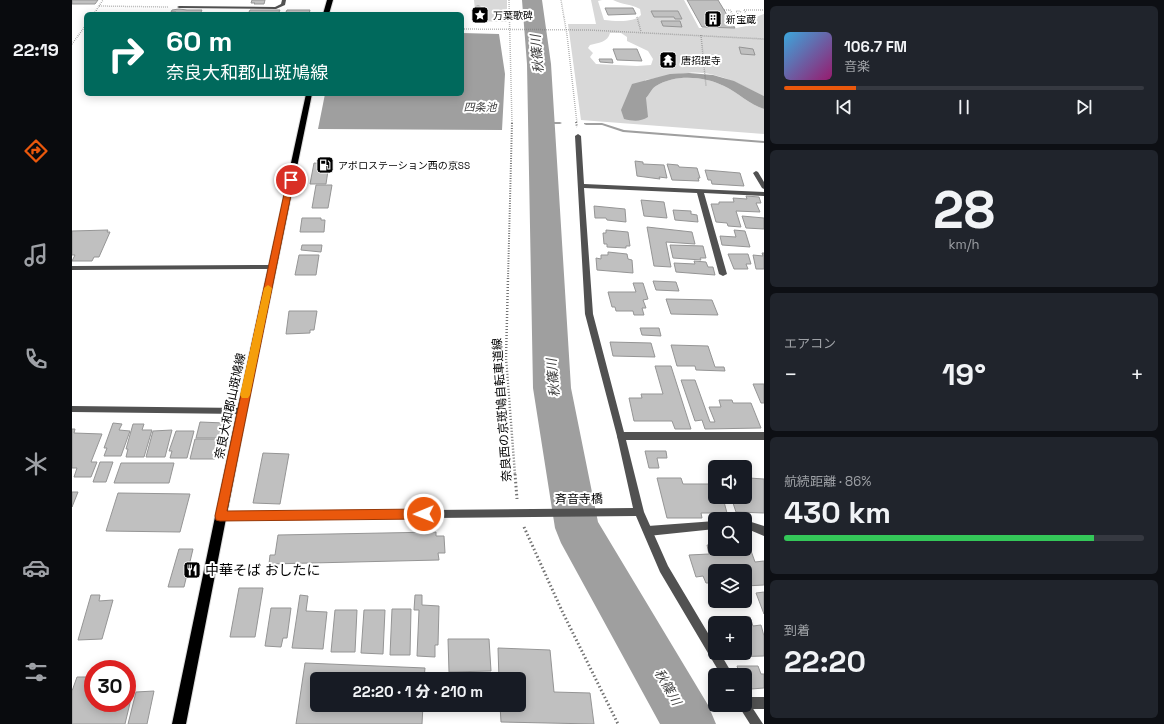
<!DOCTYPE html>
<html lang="ja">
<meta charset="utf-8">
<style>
:root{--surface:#171b24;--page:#20242c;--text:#f1f3f6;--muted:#9ea1a6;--line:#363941;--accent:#ea580c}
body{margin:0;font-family:"Space Grotesk","Noto Sans JP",sans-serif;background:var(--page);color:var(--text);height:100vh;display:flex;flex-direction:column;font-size:15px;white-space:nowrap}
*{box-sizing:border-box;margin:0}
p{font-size:13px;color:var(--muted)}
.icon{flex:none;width:22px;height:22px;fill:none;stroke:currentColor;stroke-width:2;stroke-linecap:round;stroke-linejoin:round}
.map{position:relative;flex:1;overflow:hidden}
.sheet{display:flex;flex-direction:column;gap:6px;padding:6px;background:#0d0f14;width:400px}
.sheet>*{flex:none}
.banner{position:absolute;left:12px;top:12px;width:380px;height:84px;border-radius:6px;box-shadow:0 2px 10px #0003;background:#00695c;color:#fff;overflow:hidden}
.tools{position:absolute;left:636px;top:460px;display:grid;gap:8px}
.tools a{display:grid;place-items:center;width:44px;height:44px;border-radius:6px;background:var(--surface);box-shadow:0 2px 10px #0003;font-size:20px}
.speed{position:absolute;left:12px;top:660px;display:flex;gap:8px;font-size:20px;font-weight:700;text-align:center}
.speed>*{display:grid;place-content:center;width:52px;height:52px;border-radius:50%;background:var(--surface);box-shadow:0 2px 10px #0003;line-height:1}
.speed .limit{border:6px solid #d22;background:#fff;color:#111}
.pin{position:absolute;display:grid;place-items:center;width:34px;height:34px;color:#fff;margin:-17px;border:2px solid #fff;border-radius:50%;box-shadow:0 1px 4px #0007}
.me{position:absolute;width:44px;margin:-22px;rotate:269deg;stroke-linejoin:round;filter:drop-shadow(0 0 3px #0008)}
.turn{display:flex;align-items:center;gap:14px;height:84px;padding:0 16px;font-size:18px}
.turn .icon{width:52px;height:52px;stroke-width:2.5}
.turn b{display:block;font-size:28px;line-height:34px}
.big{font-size:30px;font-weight:800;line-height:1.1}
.sheet .tile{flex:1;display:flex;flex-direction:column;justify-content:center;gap:6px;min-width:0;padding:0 14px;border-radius:6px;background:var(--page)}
.sheet .dial{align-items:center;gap:0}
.dial b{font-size:52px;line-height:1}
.song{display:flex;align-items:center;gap:12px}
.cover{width:48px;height:48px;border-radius:6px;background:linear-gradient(135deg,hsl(200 70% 55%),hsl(320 70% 35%))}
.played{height:4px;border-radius:2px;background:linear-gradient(90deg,var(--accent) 20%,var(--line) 20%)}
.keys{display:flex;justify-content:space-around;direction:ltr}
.heat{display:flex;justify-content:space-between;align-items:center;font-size:22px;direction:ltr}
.charge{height:6px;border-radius:3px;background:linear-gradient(90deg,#34c759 86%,var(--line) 0)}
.trip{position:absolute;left:238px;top:672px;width:216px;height:40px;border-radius:6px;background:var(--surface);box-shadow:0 2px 10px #0003;font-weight:800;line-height:40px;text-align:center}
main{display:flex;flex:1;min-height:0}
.tabs{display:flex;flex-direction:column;width:72px;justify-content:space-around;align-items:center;background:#090b0e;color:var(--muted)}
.tabs .icon{width:28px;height:28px}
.tabs .active{color:var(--accent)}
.tabs b{font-size:18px;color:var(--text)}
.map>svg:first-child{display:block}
</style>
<main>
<nav class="tabs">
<b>22:19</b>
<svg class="icon active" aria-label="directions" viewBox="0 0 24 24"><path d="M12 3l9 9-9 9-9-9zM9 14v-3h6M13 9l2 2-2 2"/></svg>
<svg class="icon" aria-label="music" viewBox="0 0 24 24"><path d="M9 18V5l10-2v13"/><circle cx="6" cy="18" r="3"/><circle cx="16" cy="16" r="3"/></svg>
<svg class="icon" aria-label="phone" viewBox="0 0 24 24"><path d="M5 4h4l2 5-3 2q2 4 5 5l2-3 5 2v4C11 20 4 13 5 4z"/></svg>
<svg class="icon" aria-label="climate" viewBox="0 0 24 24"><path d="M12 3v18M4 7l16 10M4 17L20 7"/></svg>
<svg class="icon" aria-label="car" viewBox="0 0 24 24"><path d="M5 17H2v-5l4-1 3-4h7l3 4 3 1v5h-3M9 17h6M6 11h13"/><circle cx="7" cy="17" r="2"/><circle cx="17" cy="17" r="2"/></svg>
<svg class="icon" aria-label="filters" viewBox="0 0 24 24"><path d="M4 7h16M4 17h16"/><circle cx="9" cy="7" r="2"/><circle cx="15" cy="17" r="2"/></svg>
</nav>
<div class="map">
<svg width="692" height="724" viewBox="0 0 692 724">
<rect width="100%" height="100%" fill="#fff"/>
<path fill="#d8d8d8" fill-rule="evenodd" d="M402,0H435V22L404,21Z
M519,0H530L526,1L532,20C543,21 562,23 569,15L568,9C560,4 550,5 541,0H612L627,28H664L680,25C681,18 686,16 692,14V96C669,85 643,70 616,73C601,74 587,78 573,80L574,98C577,95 580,88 584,86C603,74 632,76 652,86C665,92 678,105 692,109V134L509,120L496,24H524ZM538,33H549L555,37V41L576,51L581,59L579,65L565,66L524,64L518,57L521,53L516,48L518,45C526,43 536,42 538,33Z"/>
<path fill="#9f9f9f" d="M390,33L427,34L433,74L430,130L246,129L253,94H390Z
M617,73L641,75L662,81L692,96V109C678,105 665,92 652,86C632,76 603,74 584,86C580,88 577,95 574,98L576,117C568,122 561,121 552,119L549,110L560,84L598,74Z"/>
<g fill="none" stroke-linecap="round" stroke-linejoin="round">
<path fill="#9f9f9f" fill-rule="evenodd" d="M467,122H488L490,123L488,124H469L467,123Z
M512,123H530L552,130L692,141V143L551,132L530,125H514L512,124Z"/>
<path fill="#9f9f9f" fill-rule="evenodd" d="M450,0H470L479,64L499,388L526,522L636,705L644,724H588L489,543L483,528L461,388L455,64Z"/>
</g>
<path fill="#c0c0c0" stroke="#959595" d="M0,0H26L23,4H0Z
M180,0H193L192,4H182L183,3H179Z
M615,0H646L663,28L630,27Z
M533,8H561L564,14L536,15Z
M107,9L115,10H130L128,14H106L103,13L104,12H99L100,10Z
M178,10H208L206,14H176Z
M215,10H238L237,14H213Z
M579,11H606L610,19H603L602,17H582Z
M589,21H608L610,27L591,26Z
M667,47L681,49L683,55L669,54Z
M541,49H565L570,61L545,60Z
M527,59H540L541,63L528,62Z
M563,161L571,162V164L592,165L595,178L587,177L588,179L565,176Z
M242,163L257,164L254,184H238Z
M595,164L606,165L607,167L625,168L628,178H626L627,181L600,180Z
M633,170L668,173L672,186L640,184L639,180H636Z
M244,185H260L256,208H240Z
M674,196L687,197L689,203H684L688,212L664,211L669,227L656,226L655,223L644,222L639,204H647V202H662L661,198L675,199Z
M569,200L592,202L595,218L572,216Z
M522,206L553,209L554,222L535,220L534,218H523Z
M601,210L619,211V214L625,215L626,222L603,220Z
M670,216L692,218V229L674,228Z
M230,218H249V220H253L252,232H228Z
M575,227L620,232L623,244L594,242L599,267L582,266Z
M36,230L35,232H38L27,257H22L20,261H0L3,255H0V231Z
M534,230L556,232L558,246H554V248L535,247V244H532L531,233H534Z
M662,230L673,231L678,247L650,245L648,236L664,237Z
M230,245H250L249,252L229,250Z
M598,245L631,246L634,258H628L629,260L601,258Z
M536,252L555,254L556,259L560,260L561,273L525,270L524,258L529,259V255H536Z
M690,253H692V269H684L681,255L691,256Z
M656,254H676L679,264H674L676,269H662Z
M227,255H247L244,275H223Z
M622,261L634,262L636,267H641L643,275L604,272L602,263L623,264Z
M581,281L604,282L607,291L584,290Z
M561,283H571L576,299L571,300L574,308H570L572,315H562L561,311H544L543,307H540L536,292H564Z
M594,299L640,300L646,315L599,314Z
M217,311H245L242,330H238V333L214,334Z
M568,328H587L589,336L570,335Z
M538,342L579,343L583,357L541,356Z
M599,345L636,346L643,367H652L653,371L624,370L623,366H605Z
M583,366H599L619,429H603L600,421H562L557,398H570L569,394H591Z
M609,380H623L638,422H643L637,407H649L647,400H660L661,403H679L689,428L633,429L630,420L623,421Z
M681,384H692V403H689Z
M128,422L152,423L149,438H124Z
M41,423L50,424L47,430L58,431L49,456H32L35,448H32Z
M61,424H72L70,430H80L72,457H54L56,449H54Z
M0,429H3L2,433L30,434L19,462H25L19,477H2L5,468H0Z
M100,430L93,457H74L81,431Z
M104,431H122L115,458H98L100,451H97Z
M123,439H148L143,459H118Z
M573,451H594L595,458H585L587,468H577Z
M191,453L217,454L208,504L181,503Z
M28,462H41L34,482H21Z
M49,463H102L97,483H42Z
M673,476H676L677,478L692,479V513L664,512L659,497H673Z
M585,478H609L611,484H641L643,497L651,498L655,513H629L630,518H595Z
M0,492H6L0,507Z
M46,493L118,494L108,532L34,531Z
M364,532V536H372L373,553H366L367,560L197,564L198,555H203L206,535Z
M635,545H643V549L678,548L683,562L692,561V585L673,586V571H643V587L641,583H634L631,576L624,577L617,555L637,554Z
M107,549H121L112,587H96Z
M167,588H191L183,637H158Z
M692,592V614L684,593Z
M19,595H28L27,601L41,600L30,639L6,640Z
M228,595L236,596L234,611L255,612L251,649L220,648Z
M343,595H350V605L367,606L366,645H363V657L345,656L347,610H342Z
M199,608H219L215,638H211L209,647L193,646Z
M320,609H339L338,655H318Z
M263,610H285L283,652H259Z
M292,610H313L311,654L289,653Z
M678,617L681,626L689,625L692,636V656L655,657L654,653H673V623H645L644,618Z
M376,639H417L419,671L377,672Z
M426,648L478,650L482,692L518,693L522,724L429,722L428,705H447V679H427Z
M233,663L353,668L352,679H245V705H351L350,724H224Z
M665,666H686L689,674H692V688L679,689L675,677L673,678V675H668Z
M376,673L420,674V679H376Z
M5,677H21L20,685H21V703H55V686H62L53,724H0V691Z
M82,691L75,724H56L64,692Z
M376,705H422V709L376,708Z"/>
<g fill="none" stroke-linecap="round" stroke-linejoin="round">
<g stroke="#dbdbdb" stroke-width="2">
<path id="primary" d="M255,0H261L257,14H251Z
M234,94H240L175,411L114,724H100L165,411Z"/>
</g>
<path stroke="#737373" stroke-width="1.5" stroke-dasharray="0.5 1.5" stroke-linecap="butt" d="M437,0L440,123
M489,0L495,35L505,123
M27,6L31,0
M652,10H658L665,21H671L664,11H668L675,21H679L672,10
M672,10H692
M22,14L27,6L96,7
M565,17L569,32
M390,29L516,30L692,39
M629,35L634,86
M0,44L14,25"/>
<path stroke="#737373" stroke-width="2" stroke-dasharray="1 1.5" stroke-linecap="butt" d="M504,122L505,127
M436,279L440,122"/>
<path stroke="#737373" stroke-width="2.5" stroke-dasharray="1 2" stroke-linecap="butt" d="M436,278L434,358L443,475"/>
<path stroke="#737373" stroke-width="3" stroke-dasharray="1.5 2.5" stroke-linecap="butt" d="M443,474L445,499
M452,527L490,611L546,724"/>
<path fill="#515151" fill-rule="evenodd" d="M506,134L509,136L512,184L692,192V196L632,193L655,274L651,276L647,274L625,193L512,188L521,314L553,436L552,439L549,440L546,439L545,436L513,314L503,136Z
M684,171L686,172L692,182V189L690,188L681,173Z
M673,520L692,526V536L673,528Z
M643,521V529L576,536L573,534L571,531L573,528L576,526Z
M673,697H692V709H673L669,707L668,705H673Z"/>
<path fill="#515151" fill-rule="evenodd" d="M210,0H214L213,5L204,9L107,8L105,7L107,6L203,7L209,4Z
M200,265L204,267L200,269L0,270V266Z
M0,406L170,408L173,409L174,411L173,413L170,414L0,412Z
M549,432H692V440H554L572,512L596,566L643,645V653H648L661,675H649L588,572L564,516L148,520L145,519L143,516L145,513L148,512L561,508L545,436L546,433Z
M673,700L676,701L691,724H678L666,705H673Z"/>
<use href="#primary" fill="#000" fill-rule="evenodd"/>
</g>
<g fill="#8d8d8d">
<circle cx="406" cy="9" r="3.5"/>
<circle cx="429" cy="13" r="3.5"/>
</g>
<path fill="#ea580c" stroke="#983908" d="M219,178L222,180L155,511L352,509L356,510L357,514L356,517L352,519L148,521L144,520L143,516L215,180Z"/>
<path fill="#f59e0b" d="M196,285L200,288L178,395L176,398H170L168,395L192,288Z"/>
<defs>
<g id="sight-square" transform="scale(0.9)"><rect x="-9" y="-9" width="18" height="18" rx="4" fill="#000" stroke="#fff"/><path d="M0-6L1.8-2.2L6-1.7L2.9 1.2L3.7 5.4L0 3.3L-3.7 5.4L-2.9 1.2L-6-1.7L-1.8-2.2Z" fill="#fff"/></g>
<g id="building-square" transform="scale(0.9)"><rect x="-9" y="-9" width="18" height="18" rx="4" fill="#000" stroke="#fff"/><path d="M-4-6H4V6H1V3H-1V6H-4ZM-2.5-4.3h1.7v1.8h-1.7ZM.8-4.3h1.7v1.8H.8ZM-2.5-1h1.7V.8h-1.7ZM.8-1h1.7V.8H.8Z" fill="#fff"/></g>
<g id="temple-square" transform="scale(0.9)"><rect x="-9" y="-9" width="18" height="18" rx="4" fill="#000" stroke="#fff"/><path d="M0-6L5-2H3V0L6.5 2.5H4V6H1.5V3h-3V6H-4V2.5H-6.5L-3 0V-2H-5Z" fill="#fff"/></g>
<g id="fuel-square" transform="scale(0.9)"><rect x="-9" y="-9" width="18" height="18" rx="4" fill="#000" stroke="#fff"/><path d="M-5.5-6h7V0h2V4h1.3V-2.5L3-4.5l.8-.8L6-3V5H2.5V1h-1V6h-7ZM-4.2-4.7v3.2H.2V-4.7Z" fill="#fff"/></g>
<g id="restaurant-square" transform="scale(0.9)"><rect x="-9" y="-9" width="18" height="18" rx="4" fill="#000" stroke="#fff"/><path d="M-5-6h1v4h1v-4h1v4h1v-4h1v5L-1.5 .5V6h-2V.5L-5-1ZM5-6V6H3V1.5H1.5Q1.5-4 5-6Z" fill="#fff"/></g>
</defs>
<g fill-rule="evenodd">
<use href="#sight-square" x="408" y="15"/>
<use href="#building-square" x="641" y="19"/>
<use href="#temple-square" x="596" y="60"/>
<use href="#fuel-square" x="253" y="165"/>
<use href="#restaurant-square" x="120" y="570"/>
</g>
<g text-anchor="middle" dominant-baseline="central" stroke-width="4" stroke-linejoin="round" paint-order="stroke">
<g font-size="10" fill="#000" stroke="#fff" text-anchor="start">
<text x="421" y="15">万葉歌碑</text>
<text x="654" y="19">新宝蔵</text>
<text x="609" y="60">唐招提寺</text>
<text x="266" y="165">アポロステーション西の京SS</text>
</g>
<g font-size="11" font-style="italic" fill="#404040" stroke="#fff">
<text x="408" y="107">四条池</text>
</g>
<g font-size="12" fill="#000" stroke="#fff">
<text transform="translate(158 406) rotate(-78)">奈良大和郡山斑鳩線</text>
<text transform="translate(430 410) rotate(-94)">奈良西の京斑鳩自転車道線</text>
<text x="507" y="499">斉音寺橋</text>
</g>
<g font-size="13" font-style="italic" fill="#404040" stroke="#fff">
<text transform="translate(465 54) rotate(-95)">秋篠川</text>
<text transform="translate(481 378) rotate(-95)">秋篠川</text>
<text transform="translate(596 687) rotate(60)">秋篠川</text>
</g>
<g font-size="14" fill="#000" stroke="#fff" text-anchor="start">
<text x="133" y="570">中華そば おしたに</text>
</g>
</g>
</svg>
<div class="tools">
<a><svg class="icon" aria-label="sound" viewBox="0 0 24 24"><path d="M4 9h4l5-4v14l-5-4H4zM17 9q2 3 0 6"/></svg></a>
<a><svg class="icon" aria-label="search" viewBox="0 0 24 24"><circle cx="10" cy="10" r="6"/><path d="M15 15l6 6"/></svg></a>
<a><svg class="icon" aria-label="layers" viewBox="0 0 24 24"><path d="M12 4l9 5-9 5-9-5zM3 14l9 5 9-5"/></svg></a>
<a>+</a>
<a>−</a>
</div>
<div class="speed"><div class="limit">30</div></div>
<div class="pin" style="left:219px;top:180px;background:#d93025"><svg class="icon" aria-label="arrive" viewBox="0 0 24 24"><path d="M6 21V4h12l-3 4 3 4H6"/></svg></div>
<svg class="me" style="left:352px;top:514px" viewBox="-20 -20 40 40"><circle r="17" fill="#ea580c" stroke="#fff" stroke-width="3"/><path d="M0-11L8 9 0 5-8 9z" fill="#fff"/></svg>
<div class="trip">22:20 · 1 分 · 210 m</div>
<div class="banner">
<div class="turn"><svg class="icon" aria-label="right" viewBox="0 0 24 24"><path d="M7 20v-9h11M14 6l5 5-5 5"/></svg><div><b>60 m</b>奈良大和郡山斑鳩線</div></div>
</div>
</div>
<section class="sheet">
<div class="tile">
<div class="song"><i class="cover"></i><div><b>106.7 FM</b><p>音楽</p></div></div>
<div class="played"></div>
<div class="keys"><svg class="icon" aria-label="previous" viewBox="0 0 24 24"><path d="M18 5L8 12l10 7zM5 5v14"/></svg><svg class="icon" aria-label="pause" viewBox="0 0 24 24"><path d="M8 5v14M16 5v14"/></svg><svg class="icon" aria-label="next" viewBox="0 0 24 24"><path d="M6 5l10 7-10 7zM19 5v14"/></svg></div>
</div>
<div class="tile dial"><b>28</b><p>km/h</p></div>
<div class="tile"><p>エアコン</p>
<div class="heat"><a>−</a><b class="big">19°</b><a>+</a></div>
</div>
<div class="tile"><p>航続距離 · 86%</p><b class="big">430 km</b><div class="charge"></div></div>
<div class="tile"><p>到着</p><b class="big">22:20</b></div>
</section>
</main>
